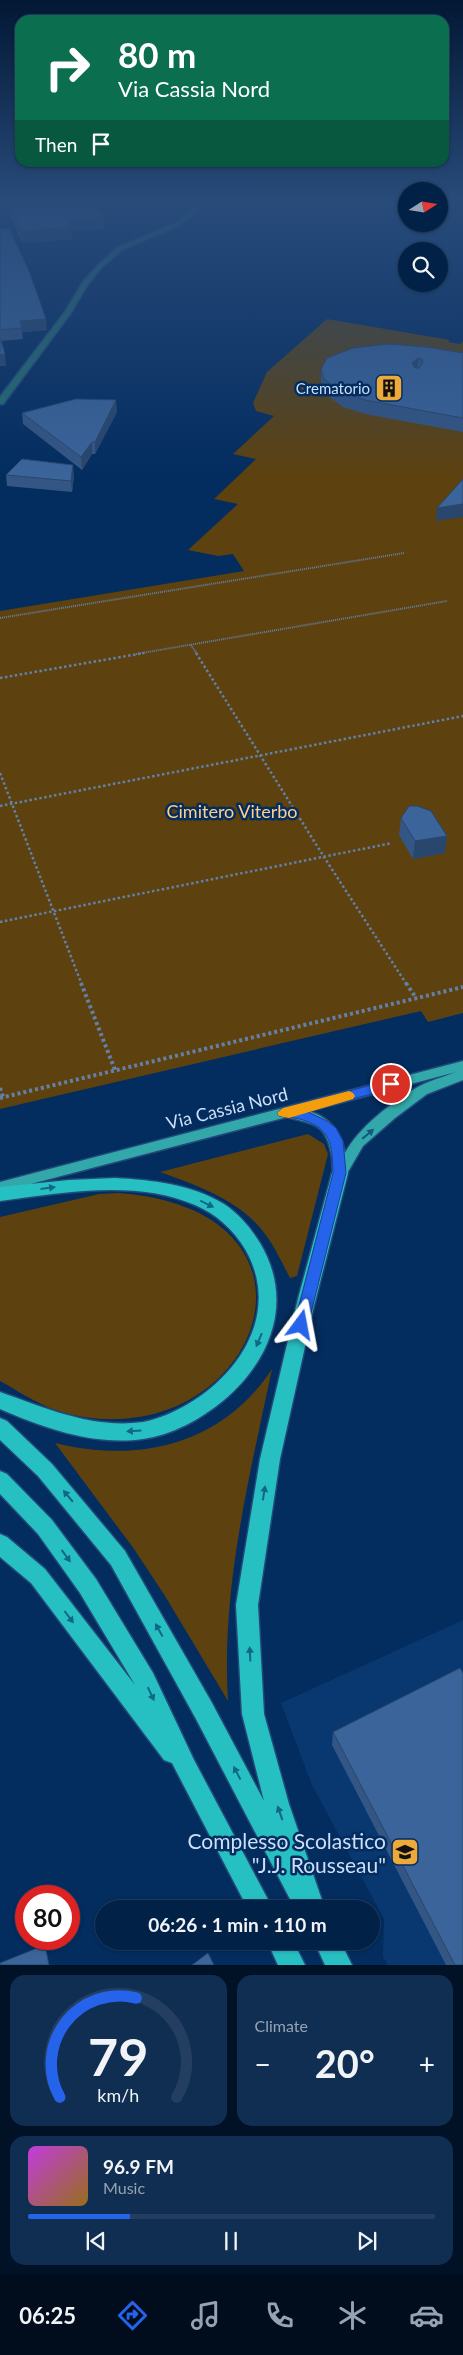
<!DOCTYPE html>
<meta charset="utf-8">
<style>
:root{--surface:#022147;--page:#102e52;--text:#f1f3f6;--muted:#96a3b4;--line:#233e60;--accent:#2563eb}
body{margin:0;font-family:Lato,sans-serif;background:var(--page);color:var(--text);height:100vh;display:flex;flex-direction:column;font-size:19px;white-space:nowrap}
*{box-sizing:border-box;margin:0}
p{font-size:16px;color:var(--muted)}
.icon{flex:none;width:28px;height:28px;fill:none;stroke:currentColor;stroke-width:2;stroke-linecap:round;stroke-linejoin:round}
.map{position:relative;height:1965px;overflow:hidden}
.side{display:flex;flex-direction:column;gap:10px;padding:10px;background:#011227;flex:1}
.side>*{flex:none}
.guide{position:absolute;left:15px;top:15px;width:434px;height:152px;border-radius:15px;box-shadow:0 1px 4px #0004,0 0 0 1px var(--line);background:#0b6e4f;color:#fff;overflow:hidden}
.needle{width:32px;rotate:78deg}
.controls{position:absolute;left:398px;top:182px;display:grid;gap:10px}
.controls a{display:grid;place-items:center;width:50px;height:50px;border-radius:50%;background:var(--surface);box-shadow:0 1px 4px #0004,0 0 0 1px var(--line);font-size:25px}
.speed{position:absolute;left:15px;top:1885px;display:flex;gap:10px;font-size:25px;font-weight:700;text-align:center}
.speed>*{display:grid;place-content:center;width:65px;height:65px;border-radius:50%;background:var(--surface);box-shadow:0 1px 4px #0004,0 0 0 1px var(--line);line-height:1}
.speed .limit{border:8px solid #d22;background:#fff;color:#111}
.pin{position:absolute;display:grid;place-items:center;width:42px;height:42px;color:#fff;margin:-21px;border:2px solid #fff;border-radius:50%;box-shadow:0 1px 5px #0007}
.me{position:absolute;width:55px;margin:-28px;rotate:13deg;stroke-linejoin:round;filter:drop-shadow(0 0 4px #0008)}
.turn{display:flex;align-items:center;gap:18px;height:105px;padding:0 20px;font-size:22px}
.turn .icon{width:65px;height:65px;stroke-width:2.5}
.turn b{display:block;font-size:35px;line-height:42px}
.then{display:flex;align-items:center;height:48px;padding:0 20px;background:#0003;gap:10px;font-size:19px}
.big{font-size:38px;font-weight:700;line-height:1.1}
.side .widget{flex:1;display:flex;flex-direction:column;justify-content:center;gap:8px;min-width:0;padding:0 18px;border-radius:15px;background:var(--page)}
.side .dial{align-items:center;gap:0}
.dial svg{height:130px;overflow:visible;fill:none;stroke:var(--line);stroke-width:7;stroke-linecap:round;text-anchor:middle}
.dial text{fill:var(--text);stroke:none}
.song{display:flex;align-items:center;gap:15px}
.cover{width:60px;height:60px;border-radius:8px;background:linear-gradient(135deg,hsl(290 70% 55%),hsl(40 70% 35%))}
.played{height:5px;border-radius:2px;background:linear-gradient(90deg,var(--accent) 25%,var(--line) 25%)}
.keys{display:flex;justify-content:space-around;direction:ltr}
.heat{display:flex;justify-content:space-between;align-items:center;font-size:28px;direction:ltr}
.side .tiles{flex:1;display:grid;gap:10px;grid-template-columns:1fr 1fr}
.widget:last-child{grid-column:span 2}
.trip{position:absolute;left:95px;top:1900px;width:285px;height:50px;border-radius:25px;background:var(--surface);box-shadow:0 1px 4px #0004,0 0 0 1px var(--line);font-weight:700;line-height:50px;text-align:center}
.tab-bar{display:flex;height:80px;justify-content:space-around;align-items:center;background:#010d1c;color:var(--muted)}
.tab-bar .icon{width:35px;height:35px}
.tab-bar .current{color:var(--accent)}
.tab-bar b{font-size:22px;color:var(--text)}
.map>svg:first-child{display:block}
</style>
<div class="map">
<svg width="463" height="1965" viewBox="0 0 463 1965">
<rect width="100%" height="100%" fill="#032c5f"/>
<path fill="#093770" d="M463,1620V1965H388L383,1957L384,1919L312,1785L281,1703Z"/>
<path fill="#5d410f" d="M327,319L450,340L448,342L460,344L463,341V1013L428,1022L421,1011L0,1109V611L244,571L233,554L218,556L188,550L238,504L214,499L256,459L233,454L274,416L256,411L253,403L267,372Z
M308,1134L324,1144L328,1154L297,1276L290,1278C282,1263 275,1247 265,1234C240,1200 198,1186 160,1172Z
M119,1193C352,1211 256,1458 68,1414C43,1408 22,1393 0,1381V1217L99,1194Z
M272,1369C249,1479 221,1589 228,1701L165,1596L134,1549L55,1443C139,1464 223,1444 272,1369Z"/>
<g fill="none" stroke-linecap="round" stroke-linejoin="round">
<g stroke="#234978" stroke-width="3">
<path id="street" d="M200,202H207L180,225L123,249L102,267L88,284L70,314L3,404H0V397L65,312L83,282L98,265L119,247L176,223Z"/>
</g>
<g stroke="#234978" stroke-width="3">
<path id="primary" d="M463,1061V1080L427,1094L395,1118L363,1146L345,1177L340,1178L335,1177C332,1171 332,1164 332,1157C326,1123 316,1125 287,1117L0,1192V1182ZM456,1072C443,1077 428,1081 416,1088C390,1104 360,1126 345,1153C341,1131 330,1118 309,1111Z"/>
</g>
<g stroke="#234978" stroke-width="3">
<path id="highway" d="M340,1167L346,1168L348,1173L314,1306L280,1459L258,1605L264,1714L289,1804L325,1909H301L299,1904L291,1901L196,1719L111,1565L38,1476L0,1440V1418L7,1421L52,1464L125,1551L212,1703L264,1801L242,1714L236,1605L260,1459L296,1306L332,1173L334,1168Z
M115,1178C152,1180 191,1184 224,1204C239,1214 250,1227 260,1243C294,1300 272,1359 224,1400C201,1419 172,1435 143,1439C94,1446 44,1428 0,1409V1392C46,1408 92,1429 143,1422C159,1419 174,1412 188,1404C243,1372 280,1309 245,1249C233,1229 216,1214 195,1205C135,1179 62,1193 0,1201V1187L69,1180Z
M0,1471L7,1474L52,1520L96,1579L153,1673L194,1760L273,1909H248L172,1763L164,1760L31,1583L0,1557V1534L7,1537L45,1569L135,1685L80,1593L38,1534L0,1494Z
M267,1941H293L305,1965H278Z
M314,1941H340L352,1965H325Z"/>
</g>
<path stroke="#6381a8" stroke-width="2" stroke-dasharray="1 1" stroke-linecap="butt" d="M0,618L404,553
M191,645L197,654
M136,654L447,601"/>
<path stroke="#6381a8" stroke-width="2.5" stroke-dasharray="2.5 2.5" stroke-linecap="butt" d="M196,653L324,857L407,985
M0,678L144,653
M0,773L82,985
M0,806L463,716
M0,922L392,843"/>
<path stroke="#6381a8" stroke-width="4" stroke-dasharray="3 3" stroke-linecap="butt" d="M81,983L115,1070
M406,983L416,998
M0,1088L3,1097
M0,1098L463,987"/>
<use href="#street" fill="#246e70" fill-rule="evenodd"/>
<use href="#primary" fill="#33a8aa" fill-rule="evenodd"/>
<use href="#highway" fill="#26c0c2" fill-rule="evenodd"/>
</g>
<path fill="#335685" d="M9,203L104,229L72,231V239L22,243L10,214Z
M0,229L47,330L22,332L23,339L1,341L6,366H0Z
M463,353V432L365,414L343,407L324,393L321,382V369Z
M117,412L95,454H92L82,470L23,424L22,413Z
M6,475L74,476L72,492L7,486Z
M401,818L445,853L413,859L399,835Z
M333,1732L463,1965H446L332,1745Z"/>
<path fill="#29466c" d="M104,217V229L72,231V239L22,243L21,231L67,220Z
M46,319L47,330L22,332L20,321Z
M5,354L6,366H0V355Z
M418,358L417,371L411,376L412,363Z
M116,400L117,412L95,454V442Z
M92,442V454L82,470L81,457Z
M73,465L74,476L72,492L71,481Z
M463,504V517L436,521L437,508Z
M447,836L445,853L413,859L415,841Z"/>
<path fill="#3b649b" stroke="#29466c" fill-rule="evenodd" d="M15,202H95L104,217L67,220L71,227L21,231L9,203Z
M9,228L29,271L46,319L20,321L22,328L0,330V229Z
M0,337L5,354L0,355Z
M389,344L427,347L463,353V418L365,400L344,393L324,379L321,369L327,358L353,348ZM418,358L422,359L423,363L419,368H415L412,363Z
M76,399L116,400L95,442H92L81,457L22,413Z
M22,459L73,465L71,481L6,475Z
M463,479V504L437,508Z
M409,806H417L431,811L447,836L415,841L401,818Z
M460,1668L463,1673V1965H455L333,1732Z
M45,1945L49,1965H0V1963Z
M208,1953L214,1965H192Z"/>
<defs><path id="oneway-solid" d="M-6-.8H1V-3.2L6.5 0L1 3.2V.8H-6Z" transform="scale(1.25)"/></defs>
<use fill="#145779" href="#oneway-solid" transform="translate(368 1134) rotate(-40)"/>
<g fill="#116787">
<use href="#oneway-solid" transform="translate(48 1188) rotate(-7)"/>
<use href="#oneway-solid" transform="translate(207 1204) rotate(26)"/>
<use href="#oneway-solid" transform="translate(259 1340) rotate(113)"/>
<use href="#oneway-solid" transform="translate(134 1431) rotate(176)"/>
<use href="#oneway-solid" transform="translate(264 1493) rotate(-81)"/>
<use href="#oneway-solid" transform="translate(68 1496) rotate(-130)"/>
<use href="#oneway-solid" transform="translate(66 1556) rotate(54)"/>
<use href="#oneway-solid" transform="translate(69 1617) rotate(53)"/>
<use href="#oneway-solid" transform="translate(159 1630) rotate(-119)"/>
<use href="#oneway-solid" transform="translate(250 1654) rotate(-93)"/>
<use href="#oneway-solid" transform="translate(151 1694) rotate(65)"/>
<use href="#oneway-solid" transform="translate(237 1773) rotate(-118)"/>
<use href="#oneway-solid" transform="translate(280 1813) rotate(-109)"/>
</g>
<linearGradient id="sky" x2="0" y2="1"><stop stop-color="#021834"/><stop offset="0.42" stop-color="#284b7a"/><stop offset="1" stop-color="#284b7a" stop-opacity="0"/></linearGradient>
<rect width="463" height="477" fill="url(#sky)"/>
<path fill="#2563eb" stroke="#184099" d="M391,1080L397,1084L395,1088L306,1111L327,1121L336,1128L343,1141L346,1173L308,1325L306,1329L301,1331L296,1329L294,1325L333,1173C332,1146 332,1129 303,1120C295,1117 287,1118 279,1116L277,1113L283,1108Z"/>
<path fill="#f59e0b" d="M349,1091L353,1093L355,1096L353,1099L289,1118L279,1116L277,1113L283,1108Z"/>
<defs>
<g id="building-square" transform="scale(1.4375)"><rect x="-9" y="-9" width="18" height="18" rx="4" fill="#ebaa39" stroke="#032c5f"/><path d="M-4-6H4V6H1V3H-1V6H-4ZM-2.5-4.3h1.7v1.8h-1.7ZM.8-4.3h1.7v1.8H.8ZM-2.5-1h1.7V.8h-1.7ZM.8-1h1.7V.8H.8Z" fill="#111"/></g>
<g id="school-square" transform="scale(1.4375)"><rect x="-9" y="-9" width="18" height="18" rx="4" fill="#ebaa39" stroke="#032c5f"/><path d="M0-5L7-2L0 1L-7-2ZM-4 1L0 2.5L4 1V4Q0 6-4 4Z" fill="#111"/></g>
</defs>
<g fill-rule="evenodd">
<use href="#building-square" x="389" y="388"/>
<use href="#school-square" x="405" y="1852"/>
</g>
<g text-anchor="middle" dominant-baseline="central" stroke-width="5" stroke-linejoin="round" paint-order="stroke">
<g font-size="15" fill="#cddff9" stroke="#032c5f" text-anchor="end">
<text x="370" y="388">Crematorio</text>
</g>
<g font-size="18" fill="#fdcf8a" stroke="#032c5f">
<text x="232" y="811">Cimitero Viterbo</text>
</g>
<g font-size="18" fill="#cddff9" stroke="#032c5f">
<text transform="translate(227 1108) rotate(-14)">Via Cassia Nord</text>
</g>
<g font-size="21" fill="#cddff9" stroke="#032c5f" text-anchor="end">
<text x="386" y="1840">Complesso Scolastico<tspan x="386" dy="24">"J.J. Rousseau"</tspan></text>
</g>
</g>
</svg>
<div class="controls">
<a><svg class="needle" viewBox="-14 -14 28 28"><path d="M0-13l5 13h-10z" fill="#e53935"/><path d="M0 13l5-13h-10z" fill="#96a3b4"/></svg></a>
<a><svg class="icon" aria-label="search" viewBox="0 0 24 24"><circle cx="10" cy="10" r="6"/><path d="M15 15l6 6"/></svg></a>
</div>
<div class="speed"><div class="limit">80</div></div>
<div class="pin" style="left:391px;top:1084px;background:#d93025"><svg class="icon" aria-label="arrive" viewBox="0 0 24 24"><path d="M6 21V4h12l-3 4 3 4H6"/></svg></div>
<svg class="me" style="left:301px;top:1325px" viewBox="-20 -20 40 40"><path d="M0-17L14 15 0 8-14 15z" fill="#2563eb" stroke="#fff" stroke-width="4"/></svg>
<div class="trip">06:26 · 1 min · 110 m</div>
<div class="guide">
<div class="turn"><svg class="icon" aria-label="right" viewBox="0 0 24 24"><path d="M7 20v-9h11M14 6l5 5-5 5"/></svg><div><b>80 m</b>Via Cassia Nord</div></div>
<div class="then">Then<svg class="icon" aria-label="arrive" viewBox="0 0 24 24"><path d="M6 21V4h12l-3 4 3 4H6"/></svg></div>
</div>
</div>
<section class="side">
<div class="tiles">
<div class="widget dial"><svg viewBox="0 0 100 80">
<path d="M14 69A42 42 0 1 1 86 69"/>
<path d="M14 69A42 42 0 0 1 61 8" stroke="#2563eb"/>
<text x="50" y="56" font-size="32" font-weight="700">79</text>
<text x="50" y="72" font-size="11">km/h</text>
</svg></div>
<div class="widget"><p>Climate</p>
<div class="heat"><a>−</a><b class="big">20°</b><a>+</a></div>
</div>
<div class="widget">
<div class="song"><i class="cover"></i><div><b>96.9 FM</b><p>Music</p></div></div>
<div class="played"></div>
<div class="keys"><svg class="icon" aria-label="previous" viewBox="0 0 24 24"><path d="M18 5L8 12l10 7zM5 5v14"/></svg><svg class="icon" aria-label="pause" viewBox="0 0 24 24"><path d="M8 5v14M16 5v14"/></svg><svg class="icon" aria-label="next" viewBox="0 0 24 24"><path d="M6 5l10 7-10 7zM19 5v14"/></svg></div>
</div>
</div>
</section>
<nav class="tab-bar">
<b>06:25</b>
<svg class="icon current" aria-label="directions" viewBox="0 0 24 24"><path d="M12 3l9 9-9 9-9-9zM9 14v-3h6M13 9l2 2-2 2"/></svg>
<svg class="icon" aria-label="music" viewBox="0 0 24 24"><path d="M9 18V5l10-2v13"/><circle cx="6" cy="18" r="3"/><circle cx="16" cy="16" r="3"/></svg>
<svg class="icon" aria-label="phone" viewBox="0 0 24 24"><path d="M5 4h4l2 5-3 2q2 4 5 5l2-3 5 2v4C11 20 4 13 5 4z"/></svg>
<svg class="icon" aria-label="climate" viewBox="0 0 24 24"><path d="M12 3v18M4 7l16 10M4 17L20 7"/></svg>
<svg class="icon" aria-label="car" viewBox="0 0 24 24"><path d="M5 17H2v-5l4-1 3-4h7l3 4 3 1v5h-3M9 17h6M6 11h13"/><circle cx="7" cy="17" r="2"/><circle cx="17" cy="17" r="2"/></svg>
</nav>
